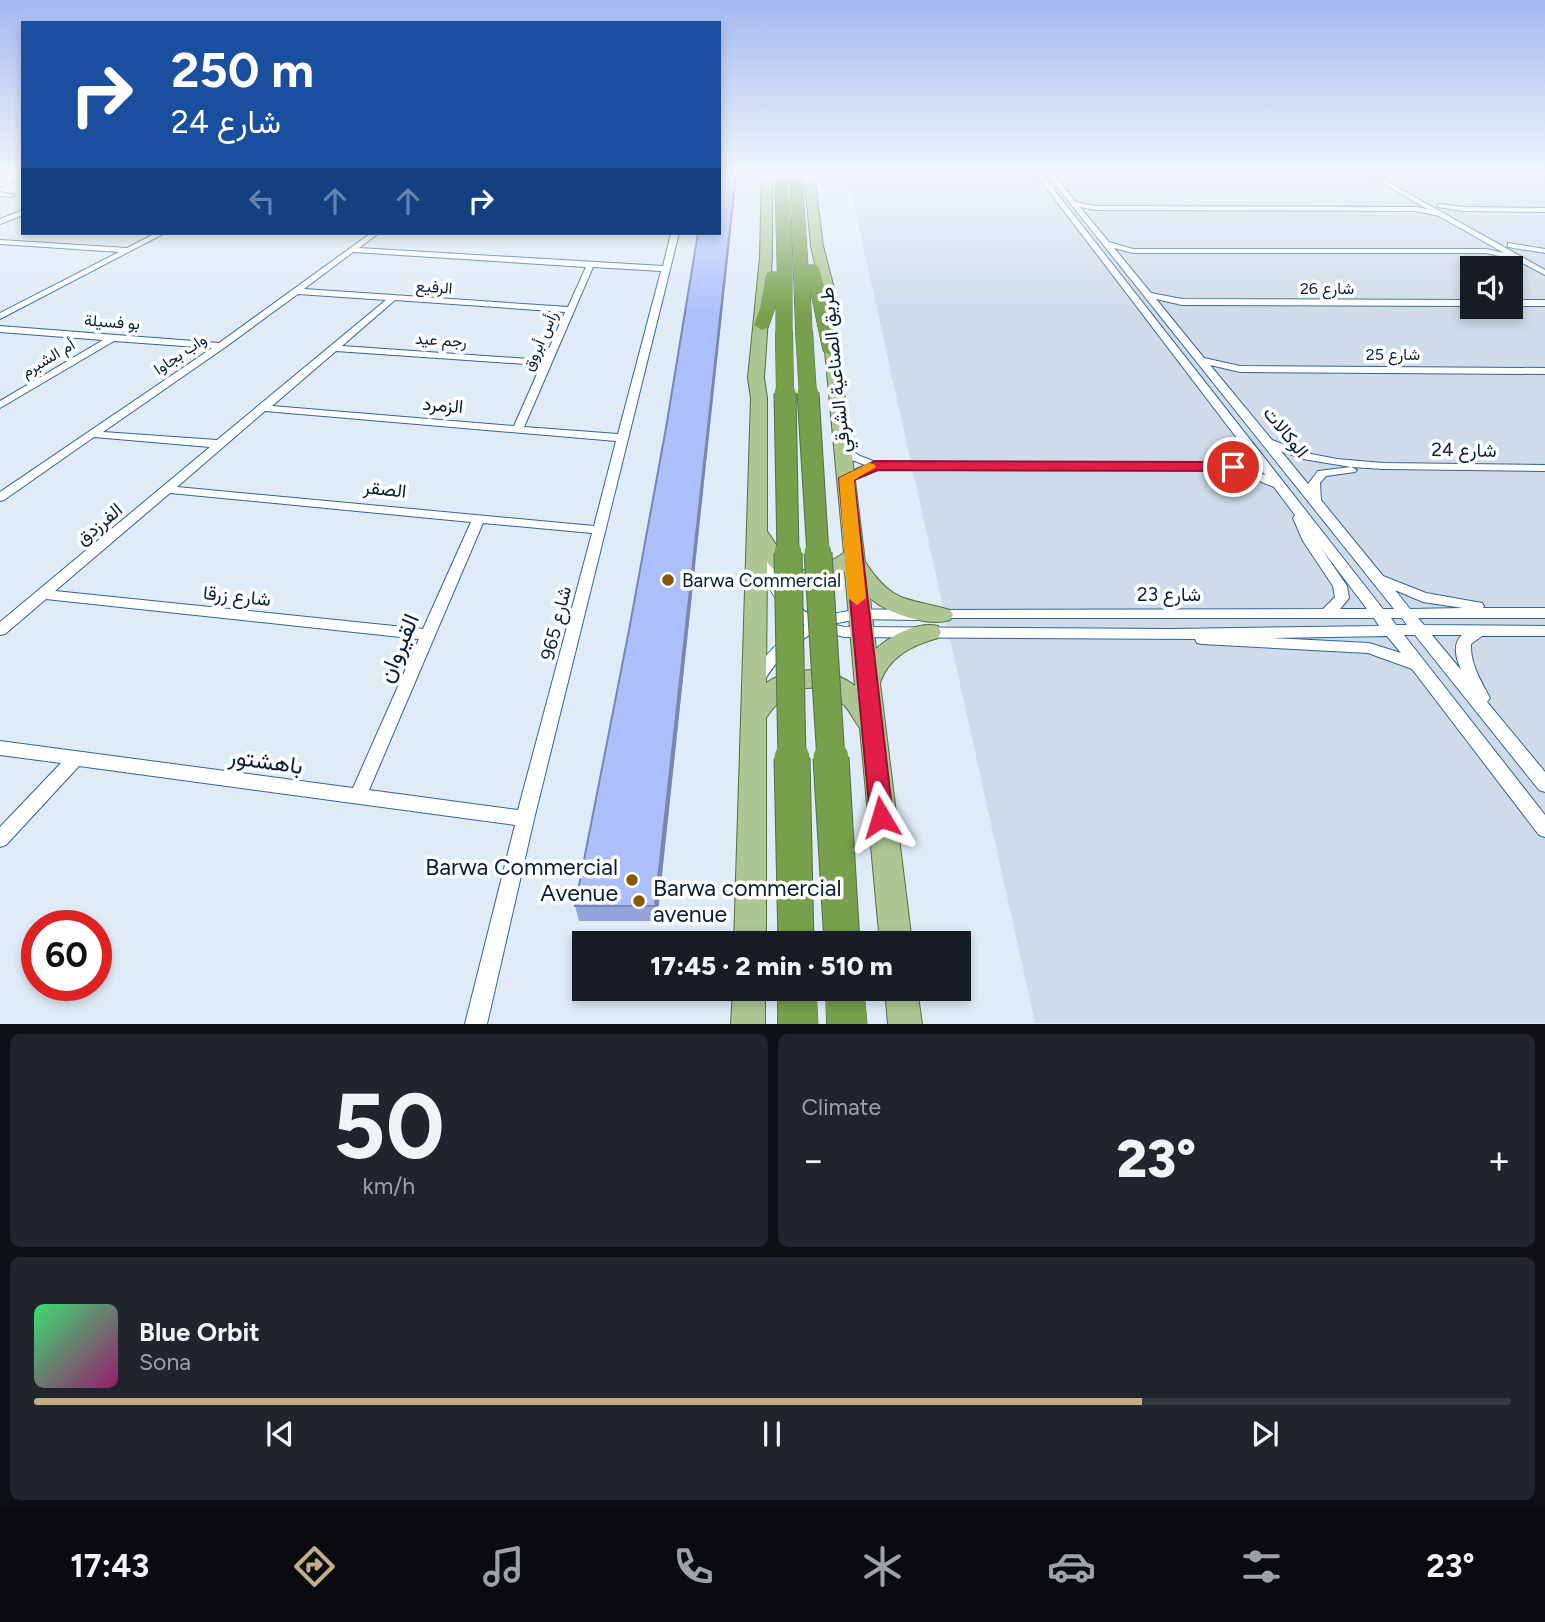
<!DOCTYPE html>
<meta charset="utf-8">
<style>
:root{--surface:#171b24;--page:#20242c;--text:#f1f3f6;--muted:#9ea1a6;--line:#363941;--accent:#c2ad87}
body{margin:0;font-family:Figtree,Vazirmatn,sans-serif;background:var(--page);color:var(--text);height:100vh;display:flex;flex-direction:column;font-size:26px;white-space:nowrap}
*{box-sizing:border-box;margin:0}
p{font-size:23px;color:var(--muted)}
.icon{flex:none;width:38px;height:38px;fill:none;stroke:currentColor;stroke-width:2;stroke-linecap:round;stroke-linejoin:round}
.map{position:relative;height:1024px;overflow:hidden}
.panel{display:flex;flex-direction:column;gap:10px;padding:10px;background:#0d0f14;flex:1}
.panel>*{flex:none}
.hud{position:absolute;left:21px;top:21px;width:700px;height:214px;border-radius:0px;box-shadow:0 4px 10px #0003;background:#1a4fa0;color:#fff;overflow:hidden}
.controls{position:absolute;left:1460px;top:256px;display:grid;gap:14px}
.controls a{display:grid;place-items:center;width:63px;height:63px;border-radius:0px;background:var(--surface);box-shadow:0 4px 10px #0003;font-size:35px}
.speed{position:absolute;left:21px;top:910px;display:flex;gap:14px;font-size:35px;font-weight:700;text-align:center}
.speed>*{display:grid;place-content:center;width:91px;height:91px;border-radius:50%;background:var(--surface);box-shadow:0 4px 10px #0003;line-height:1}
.speed .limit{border:10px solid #d22;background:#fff;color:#111}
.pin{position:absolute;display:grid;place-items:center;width:60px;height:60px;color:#fff;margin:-30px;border:4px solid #fff;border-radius:50%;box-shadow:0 2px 7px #0007}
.me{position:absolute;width:77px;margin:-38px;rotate:353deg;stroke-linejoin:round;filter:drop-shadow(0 0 5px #0008)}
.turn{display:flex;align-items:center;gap:24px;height:147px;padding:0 35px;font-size:32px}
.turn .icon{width:91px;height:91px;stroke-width:2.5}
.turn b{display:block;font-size:49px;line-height:60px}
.lanes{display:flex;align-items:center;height:66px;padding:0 35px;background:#0003;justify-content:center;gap:35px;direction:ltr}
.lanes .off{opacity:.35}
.big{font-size:52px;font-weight:800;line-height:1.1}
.panel .card{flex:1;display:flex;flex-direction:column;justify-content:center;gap:10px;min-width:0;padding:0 24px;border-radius:10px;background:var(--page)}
.panel .dial{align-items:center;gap:0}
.dial b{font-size:91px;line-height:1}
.song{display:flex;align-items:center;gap:21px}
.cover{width:84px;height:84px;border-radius:10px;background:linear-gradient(135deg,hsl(140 70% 55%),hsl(320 70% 35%))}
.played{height:7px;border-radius:4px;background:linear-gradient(90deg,var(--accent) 75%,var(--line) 75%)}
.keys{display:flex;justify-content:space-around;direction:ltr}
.heat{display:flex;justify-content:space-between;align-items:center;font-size:38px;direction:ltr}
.panel .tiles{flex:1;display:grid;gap:10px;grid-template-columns:1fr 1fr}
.card:last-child{grid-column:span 2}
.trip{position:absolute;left:572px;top:931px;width:399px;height:70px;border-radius:0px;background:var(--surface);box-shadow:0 4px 10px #0003;font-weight:800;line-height:70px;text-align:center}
.tab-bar{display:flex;height:112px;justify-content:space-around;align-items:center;background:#090b0e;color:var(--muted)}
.tab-bar .icon{width:49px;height:49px}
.tab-bar .active{color:var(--accent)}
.tab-bar b{font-size:32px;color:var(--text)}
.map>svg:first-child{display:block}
</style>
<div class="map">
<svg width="1545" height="1024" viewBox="0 0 1545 1024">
<rect width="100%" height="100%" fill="#e0ebf8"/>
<path fill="#cfdbe9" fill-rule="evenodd" d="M847,173H1545V1023H1035ZM1472,268H1510V306H1472Z"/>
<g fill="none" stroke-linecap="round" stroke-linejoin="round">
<g stroke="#2f659b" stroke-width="2">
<path id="street" d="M817,173H827L810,179L807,177Z
M1035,173H1041L1383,609H1394L1046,173H1052L1076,202L1096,206L1416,207L1427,209L1365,173H1372L1545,270V275L1517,260L1486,253H1133L1114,248L1151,293L1182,299L1472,300V306L1182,305L1156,299L1204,358L1240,366L1545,368V374L1240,372L1210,365L1272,440L1306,453L1337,459L1383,463L1545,465V471L1383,469L1351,467L1357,470L1355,472L1326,476L1320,483L1321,500L1383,576L1426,593L1482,603L1484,606L1483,608H1545V618H1418L1424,625L1545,626V636H1482L1471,644C1470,664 1481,681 1490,698L1487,702L1545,772V792L1539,790L1415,635H1404L1545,815V837L1539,835L1412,669L1368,653L1202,644L1197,643L1195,639L844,637L818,630C794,643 776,659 763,683L758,685L753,683L750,679C764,655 781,637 805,625C776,609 765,583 757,553L763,549L769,553C778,583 789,604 817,619C849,606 883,610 916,610L921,612L923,615L921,618L916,620L858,619L832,624L844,627L1170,629L1379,626L1374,618H932L930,615L932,612L937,610L1323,609L1335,597L1333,586L1303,541L1293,518L1295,515L1274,487L1232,470L877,468L850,480H842L840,478L842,476L865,465L852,460L838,449L836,447L842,444L860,456L876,462L1233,464L1265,475ZM1080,207L1096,210L1416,211L1439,216L1504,253L1486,249H1133L1109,242ZM1281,451L1303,459L1351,467L1318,471L1308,484ZM1321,548L1367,609H1340L1349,598L1347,586ZM1395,590L1423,602L1463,608L1410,609ZM1391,618H1402L1407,625H1396ZM1432,635H1462C1452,644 1456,658 1461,670ZM1387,636L1401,653L1369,643L1272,638Z
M1388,173H1396L1389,177H1385V175Z
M1483,173H1545V175H1486Z
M23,174V178L0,187V183Z
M0,192L15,195L12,197L0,196Z
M1440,204L1463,207L1545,208V212L1463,211L1438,207L1437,206Z
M23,210V215L0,224V219Z
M156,233H165L0,319V313L119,252L0,244V240L127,248Z
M371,233H379L359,248L663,266L671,233H679L534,819L487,1024H465L515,825L79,766L6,845L0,847V827L61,763L0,755V741L353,788L419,639L46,599L5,634L0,635V622L210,447L94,437L4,500L0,501V492L212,348L114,341L0,408V401L103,340L0,332V326L219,343ZM353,252L586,267L568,307L304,289ZM593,267L661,271L618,434L524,427ZM298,294L386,300L217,440L103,432L224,348ZM395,300L565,312L544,360L342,346ZM336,351L541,365L514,426L272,406ZM265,411L616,441L594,526L177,487ZM170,493L471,522L423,629L55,591ZM483,523L592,533L518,810L369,790Z
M1508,243L1545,249V253L1508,247Z
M1510,300H1545V306H1510Z"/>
</g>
<g stroke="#2f659b" stroke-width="1">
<path id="secondary" d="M13,173H23V175L0,184V178Z"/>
</g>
<g stroke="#4f7244" stroke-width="2">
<path id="primary" d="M762,173H772V257L764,378L767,398V531L785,558L803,570L818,569L844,553L825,351L823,300L811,246L804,173H814L823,246L837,300L839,351L865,562C893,604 905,597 950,610L953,615L950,620C927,627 887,613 870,598L876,649C890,636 918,621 938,626L941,632L938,638C913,645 889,656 880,683L912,943H880L860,728C854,721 851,712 844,705C816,675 786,687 766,718V943H734L751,398L748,378L760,257ZM767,562C788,589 818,587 845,572L855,686C830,666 793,665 766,683Z
M733,989H765V1024H731Z
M885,989H917L922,1024H888Z"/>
</g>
<g stroke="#4f7244" stroke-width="1">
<path id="highway" d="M775,173H787L792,250V332L784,337L776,332V305L768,328L762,330L754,325L760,309L766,275L768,272H777Z
M790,173H802L808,265H817L819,268L841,351L832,356L823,351L810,289L812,331L804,336L796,331Z
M778,989H816L818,1024H778Z
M826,989H864L867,1024H827Z"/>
</g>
<use href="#street" fill="#fff" fill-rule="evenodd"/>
<use href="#secondary" fill="#fff" fill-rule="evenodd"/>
<use href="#primary" fill="#adc694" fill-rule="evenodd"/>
<use href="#highway" fill="#76a04c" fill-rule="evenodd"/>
<g stroke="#4f7244" stroke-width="18" stroke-linecap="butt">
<path id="highway-bridge-far3" d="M804,331L808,395
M784,332L785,395"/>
</g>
<g stroke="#4f7244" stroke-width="23" stroke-linecap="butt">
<path id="highway-bridge-far2" d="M785,393L788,554
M808,393L818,554"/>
</g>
<g stroke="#4f7244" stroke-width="29" stroke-linecap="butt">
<path id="highway-bridge-far1" d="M788,553L792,760
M818,553L831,760"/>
</g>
<g stroke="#4f7244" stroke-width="37" stroke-linecap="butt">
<path id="highway-bridge" d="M792,758L796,943
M831,758L842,943"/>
</g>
<use href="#highway-bridge-far3" stroke="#76a04c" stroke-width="17"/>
<use href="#highway-bridge-far2" stroke="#76a04c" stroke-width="21"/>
<use href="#highway-bridge-far1" stroke="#76a04c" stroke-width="27"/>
<use href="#highway-bridge" stroke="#76a04c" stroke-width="35"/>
</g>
<path fill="#94a4da" d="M719,173H737L657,921H579L575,906Z"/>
<path fill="#7886b1" d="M736,173H737L657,921L655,906Z"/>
<path fill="#acbffd" stroke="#7886b1" stroke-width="2" d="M719,173H736L655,906H575L629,630L666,428L698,233H719Z"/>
<linearGradient id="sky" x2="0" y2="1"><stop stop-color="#a5b8f0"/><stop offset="0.55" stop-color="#f1f6fc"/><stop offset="1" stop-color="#f1f6fc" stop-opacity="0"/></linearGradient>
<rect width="1545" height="316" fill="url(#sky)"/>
<path fill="#e11d48" stroke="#92132f" stroke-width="2" d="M875,461L1233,462L1241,467L1233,471L878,470L854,480L893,817L889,824L881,827L873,824L870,817L839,478Z"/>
<path fill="#f59e0b" d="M869,463L874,464L876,467L854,480L866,598L857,605L848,598L839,478Z"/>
<g fill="#895700" stroke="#fff" stroke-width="2.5">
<circle cx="668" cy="580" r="7"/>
<circle cx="632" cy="880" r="7"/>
<circle cx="639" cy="901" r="7"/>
</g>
<g text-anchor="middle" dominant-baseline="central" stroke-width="7" stroke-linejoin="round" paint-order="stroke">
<g font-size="16" fill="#071e34" stroke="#fff">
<text transform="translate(434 287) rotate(4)">الرفيع</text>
<text x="1327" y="288">شارع 26</text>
<text transform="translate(112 322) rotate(4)">بو فسيلة</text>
<text transform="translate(441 340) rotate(4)">رجم عيد</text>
<text transform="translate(540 341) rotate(-66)">رأس أبروق</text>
<text transform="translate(180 354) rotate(-34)">واب بجاوا</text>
<text x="1393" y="354">شارع 25</text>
<text transform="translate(48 358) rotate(-31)">أم الشبرم</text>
</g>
<g font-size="19" fill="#071e34" stroke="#fff">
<text transform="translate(835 370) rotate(-96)">طريق الصناعية الشرقي</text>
<text transform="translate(443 405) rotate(5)">الزمرد</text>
<text transform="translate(1286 432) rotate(51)">الوكالات</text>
<text transform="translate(1464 450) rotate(1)">شارع 24</text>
<text transform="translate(385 489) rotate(6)">الصقر</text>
<text transform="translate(99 524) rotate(-40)">الفرزدق</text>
<text x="1169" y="594">شارع 23</text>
<text transform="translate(237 596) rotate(6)">شارع زرقا</text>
<text transform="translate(556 623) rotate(-76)">شارع 965</text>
</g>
<g font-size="19" fill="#071e34" stroke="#fff" text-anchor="start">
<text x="682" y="580">Barwa Commercial</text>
</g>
<g font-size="23" fill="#071e34" stroke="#fff">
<text transform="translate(398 648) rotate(-67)">القيروان</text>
<text transform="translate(266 761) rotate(8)">باهشتور</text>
</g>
<g font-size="23" fill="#071e34" stroke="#fff" text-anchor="end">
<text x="618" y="867">Barwa Commercial<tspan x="618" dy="26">Avenue</tspan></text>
<text x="653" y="888" text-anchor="start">Barwa commercial<tspan x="653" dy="26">avenue</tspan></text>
</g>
</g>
</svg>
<div class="controls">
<a><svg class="icon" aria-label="sound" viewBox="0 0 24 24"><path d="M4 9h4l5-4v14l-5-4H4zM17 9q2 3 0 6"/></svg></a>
</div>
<div class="speed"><div class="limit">60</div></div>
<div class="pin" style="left:1233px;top:467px;background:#d93025"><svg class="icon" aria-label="arrive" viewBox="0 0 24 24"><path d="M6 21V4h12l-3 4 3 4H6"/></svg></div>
<svg class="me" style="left:881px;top:817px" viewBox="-20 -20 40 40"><path d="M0-17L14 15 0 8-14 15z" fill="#e11d48" stroke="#fff" stroke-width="4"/></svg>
<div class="trip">17:45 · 2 min · 510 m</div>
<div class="hud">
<div class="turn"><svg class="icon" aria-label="right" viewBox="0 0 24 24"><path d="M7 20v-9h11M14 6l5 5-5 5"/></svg><div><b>250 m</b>شارع 24</div></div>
<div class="lanes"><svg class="icon off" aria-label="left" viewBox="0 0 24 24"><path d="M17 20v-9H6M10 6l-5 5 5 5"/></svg><svg class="icon off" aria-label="ahead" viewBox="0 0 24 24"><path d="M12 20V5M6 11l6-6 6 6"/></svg><svg class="icon off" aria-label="ahead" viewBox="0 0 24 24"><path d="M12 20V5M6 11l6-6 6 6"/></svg><svg class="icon" aria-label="right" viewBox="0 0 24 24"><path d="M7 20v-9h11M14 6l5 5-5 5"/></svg></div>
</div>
</div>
<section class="panel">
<div class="tiles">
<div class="card dial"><b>50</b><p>km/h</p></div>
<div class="card"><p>Climate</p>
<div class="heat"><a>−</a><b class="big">23°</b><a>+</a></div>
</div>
<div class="card">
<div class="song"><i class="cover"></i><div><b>Blue Orbit</b><p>Sona</p></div></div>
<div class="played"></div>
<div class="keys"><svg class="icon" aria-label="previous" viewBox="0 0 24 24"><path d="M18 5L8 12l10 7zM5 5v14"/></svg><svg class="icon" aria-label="pause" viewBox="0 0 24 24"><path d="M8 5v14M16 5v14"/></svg><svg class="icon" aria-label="next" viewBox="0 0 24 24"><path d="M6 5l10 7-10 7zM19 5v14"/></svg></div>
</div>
</div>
</section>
<nav class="tab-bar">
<b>17:43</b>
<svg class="icon active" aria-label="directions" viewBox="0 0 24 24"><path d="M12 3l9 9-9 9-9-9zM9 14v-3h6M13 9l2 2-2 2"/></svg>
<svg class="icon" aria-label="music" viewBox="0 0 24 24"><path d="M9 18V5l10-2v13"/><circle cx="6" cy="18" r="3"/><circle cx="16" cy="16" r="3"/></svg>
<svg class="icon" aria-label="phone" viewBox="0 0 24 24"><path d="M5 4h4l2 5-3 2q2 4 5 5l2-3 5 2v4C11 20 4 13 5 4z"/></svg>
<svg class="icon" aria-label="climate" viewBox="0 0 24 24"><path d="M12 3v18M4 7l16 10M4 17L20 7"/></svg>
<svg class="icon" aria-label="car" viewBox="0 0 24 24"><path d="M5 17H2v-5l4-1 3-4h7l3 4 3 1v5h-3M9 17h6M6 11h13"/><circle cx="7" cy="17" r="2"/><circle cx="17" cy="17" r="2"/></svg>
<svg class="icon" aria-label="filters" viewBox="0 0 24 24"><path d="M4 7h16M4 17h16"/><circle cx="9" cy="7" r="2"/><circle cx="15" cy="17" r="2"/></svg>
<b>23°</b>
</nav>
